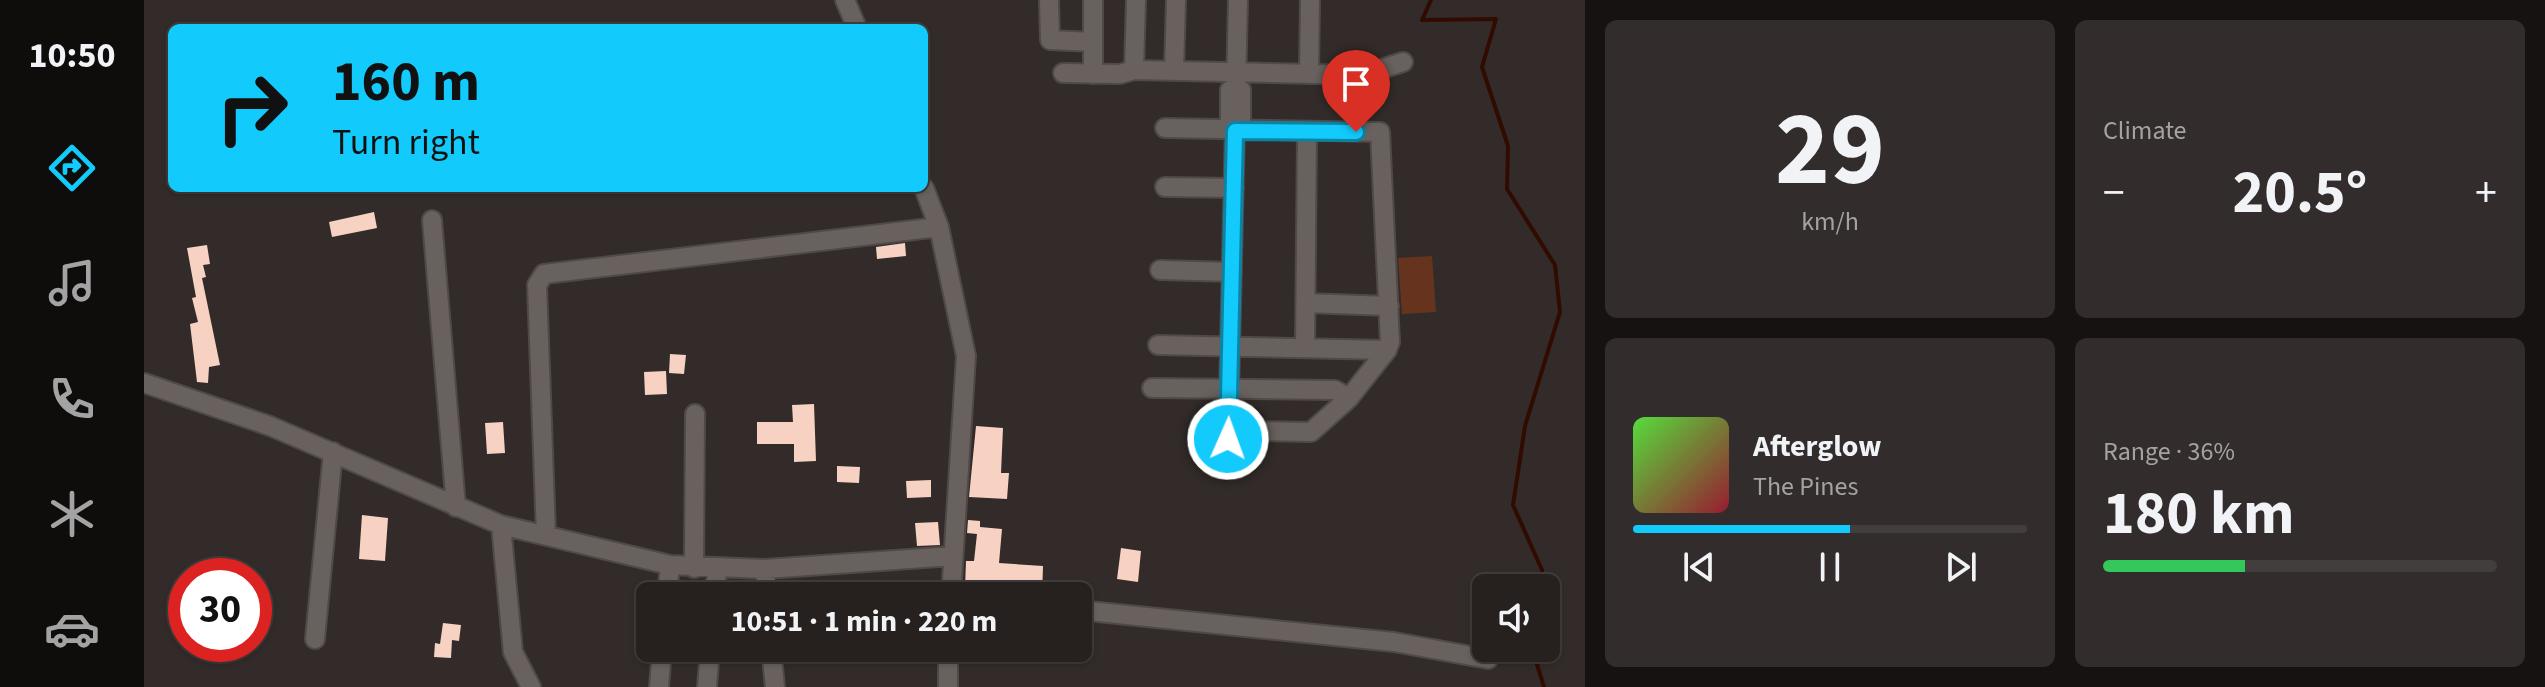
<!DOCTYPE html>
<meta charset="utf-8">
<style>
:root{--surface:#26201f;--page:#322d2c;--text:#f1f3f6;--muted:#a4a3a4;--line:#423e3d;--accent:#12cafb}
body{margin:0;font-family:"Source Sans 3",sans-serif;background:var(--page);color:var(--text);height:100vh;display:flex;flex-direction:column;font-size:30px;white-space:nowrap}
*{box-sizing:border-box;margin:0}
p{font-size:26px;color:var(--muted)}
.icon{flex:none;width:44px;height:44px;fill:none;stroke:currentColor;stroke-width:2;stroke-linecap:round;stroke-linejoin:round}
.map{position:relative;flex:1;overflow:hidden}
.panel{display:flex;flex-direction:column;gap:20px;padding:20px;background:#151211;width:960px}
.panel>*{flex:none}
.guide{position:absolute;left:24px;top:24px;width:760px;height:168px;border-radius:12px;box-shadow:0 2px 6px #0004,0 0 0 2px var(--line);background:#12cafb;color:#111;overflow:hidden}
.buttons{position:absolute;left:1328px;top:574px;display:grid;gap:16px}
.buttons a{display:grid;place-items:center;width:88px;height:88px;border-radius:12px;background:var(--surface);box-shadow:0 2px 6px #0004,0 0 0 2px var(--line);font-size:40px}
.speed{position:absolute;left:24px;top:558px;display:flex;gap:16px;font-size:40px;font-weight:700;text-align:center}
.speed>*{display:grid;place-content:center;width:104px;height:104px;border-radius:50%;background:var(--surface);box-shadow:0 2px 6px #0004,0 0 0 2px var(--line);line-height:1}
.speed .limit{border:12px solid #d22;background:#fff;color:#111}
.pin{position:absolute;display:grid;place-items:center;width:68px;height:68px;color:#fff;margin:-82px -34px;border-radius:50% 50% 50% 0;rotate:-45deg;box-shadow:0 0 8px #0007}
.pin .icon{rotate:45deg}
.me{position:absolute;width:88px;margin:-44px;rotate:2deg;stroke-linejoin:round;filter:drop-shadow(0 0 6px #0008)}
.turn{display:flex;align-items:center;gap:28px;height:168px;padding:0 32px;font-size:36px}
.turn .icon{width:104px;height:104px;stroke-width:2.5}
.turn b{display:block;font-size:56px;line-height:68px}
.big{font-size:60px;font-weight:700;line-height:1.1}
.panel .widget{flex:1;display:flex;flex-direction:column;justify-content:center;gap:12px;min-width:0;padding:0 28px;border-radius:12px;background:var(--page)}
.panel .dial{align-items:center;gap:0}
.dial b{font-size:104px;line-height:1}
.song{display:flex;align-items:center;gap:24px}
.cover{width:96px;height:96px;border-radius:12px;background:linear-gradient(135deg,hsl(110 70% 55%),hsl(350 70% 35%))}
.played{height:8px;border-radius:4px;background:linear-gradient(90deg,var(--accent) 55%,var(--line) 55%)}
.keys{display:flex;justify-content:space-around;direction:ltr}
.heat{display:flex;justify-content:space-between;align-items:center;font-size:44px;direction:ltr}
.charge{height:12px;border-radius:6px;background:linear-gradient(90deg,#34c759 36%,var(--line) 0)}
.panel .tiles{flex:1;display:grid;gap:20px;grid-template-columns:repeat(2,1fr)}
.trip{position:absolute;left:492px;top:582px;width:456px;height:80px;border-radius:12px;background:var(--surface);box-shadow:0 2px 6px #0004,0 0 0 2px var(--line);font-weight:700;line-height:80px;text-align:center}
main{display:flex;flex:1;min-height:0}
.tab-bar{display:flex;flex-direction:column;width:144px;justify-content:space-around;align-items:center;background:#0f0d0c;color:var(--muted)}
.tab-bar .icon{width:56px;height:56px}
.tab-bar .selected{color:var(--accent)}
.tab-bar b{font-size:36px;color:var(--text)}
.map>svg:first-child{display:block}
</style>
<main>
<nav class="tab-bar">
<b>10:50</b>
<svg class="icon selected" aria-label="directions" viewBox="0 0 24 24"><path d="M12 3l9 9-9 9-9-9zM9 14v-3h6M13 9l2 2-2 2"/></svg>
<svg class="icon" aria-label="music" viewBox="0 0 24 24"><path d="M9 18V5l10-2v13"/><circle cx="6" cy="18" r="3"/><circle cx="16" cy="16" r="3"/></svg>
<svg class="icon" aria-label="phone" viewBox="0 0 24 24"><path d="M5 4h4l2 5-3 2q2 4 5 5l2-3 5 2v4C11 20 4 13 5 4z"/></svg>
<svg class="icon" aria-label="climate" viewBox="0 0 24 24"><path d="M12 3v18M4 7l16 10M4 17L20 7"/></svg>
<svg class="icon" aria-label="car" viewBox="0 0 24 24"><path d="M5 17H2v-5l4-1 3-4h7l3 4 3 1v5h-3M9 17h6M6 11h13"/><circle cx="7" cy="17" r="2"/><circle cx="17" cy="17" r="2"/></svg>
</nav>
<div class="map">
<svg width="1441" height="687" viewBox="0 0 1441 687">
<rect width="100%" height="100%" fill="#322b29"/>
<path fill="#66341e" d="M1288,256L1292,312L1258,314L1254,258Z"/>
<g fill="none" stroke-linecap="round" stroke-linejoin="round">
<path stroke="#320b00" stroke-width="4" d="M1287,0L1278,20L1352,19L1338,67L1364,146L1363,189L1411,265L1416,312L1381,426L1369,505L1398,570L1399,588
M1388,648L1400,687"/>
</g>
<path fill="#f7d2c3" d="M230,212L233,228L188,237L185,222Z
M761,243L762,256L733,259L732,247Z
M63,245L66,264L59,265L62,277L58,278L76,365L65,367L64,383L53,382L46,324L54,322L48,298L52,297L43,248Z
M526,354L542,355L540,374L525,373Z
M522,371L523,394L501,395L500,372Z
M670,404L672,461L650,462V444H613V422H649L648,405Z
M359,422L361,453L343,454L341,423Z
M832,426L859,428L857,473H865L863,499L825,497Z
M693,466L716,467L715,483L693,482Z
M787,480V497L763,498L762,481Z
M218,515L244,518L241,561L215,559Z
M824,520L836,521V527L858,529L855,563L899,566L898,596L821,588L822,561H830L833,534L823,533Z
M794,522L796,545L773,546L771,523Z
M977,548L997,551L994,582L973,579Z
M299,623L317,625L315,641L308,640L307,658L290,657L291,643L296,644Z"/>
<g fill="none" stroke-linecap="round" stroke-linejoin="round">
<g stroke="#4f4947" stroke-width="22">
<path id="minor" d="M701,0L713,28
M905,0L906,40L949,42
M990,70L992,0
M1030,71L1032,0
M919,73L976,74L990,70L1219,75L1259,62
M949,74V0
M1165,74L1166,0
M1086,90H1097V121L1091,124L1086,121Z
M1092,90L1094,0
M1021,128L1236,132L1246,342L1243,350L1205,398L1167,432L1116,431L1084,412
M1021,187L1090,188
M780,188L795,227L822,356L807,596
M288,220L312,507
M1016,270L1088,272
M1162,303L1245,306
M1014,345L1243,350
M1161,348L1163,132
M0,383L126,426L357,525L526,565L621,569L809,556
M1008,388L1191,390L1205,398
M1084,439L1091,124
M357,525L369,652L387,687
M402,535L393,285L400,274L795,227
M550,568L551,414
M621,569L623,596
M523,596L526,565
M571,596L573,568
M934,610L1250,642L1344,659
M171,639L189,452
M627,648L631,687
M515,687L518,648
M563,687L566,648
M804,687V648"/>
</g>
<use href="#minor" stroke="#69615e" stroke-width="18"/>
</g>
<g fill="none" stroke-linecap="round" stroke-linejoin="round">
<g stroke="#0c83a3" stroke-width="20">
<path id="route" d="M1084,439L1091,131L1212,132"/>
</g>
<use href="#route" stroke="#12cafb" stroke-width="14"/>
</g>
</svg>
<div class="buttons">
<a><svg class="icon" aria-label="sound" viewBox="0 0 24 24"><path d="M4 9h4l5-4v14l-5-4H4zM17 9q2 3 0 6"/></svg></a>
</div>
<div class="speed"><div class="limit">30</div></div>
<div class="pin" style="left:1212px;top:132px;background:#d93025"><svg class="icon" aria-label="arrive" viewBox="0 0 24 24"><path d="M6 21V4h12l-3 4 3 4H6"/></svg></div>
<svg class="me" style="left:1084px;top:439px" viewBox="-20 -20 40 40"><circle r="17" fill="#12cafb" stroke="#fff" stroke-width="3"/><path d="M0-11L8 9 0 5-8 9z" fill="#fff"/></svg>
<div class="trip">10:51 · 1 min · 220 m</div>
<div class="guide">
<div class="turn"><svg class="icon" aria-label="right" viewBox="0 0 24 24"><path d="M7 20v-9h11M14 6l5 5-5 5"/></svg><div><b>160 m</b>Turn right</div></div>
</div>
</div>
<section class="panel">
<div class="tiles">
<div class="widget dial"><b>29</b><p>km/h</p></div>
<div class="widget"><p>Climate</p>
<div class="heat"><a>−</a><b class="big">20.5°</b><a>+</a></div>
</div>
<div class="widget">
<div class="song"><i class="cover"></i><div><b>Afterglow</b><p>The Pines</p></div></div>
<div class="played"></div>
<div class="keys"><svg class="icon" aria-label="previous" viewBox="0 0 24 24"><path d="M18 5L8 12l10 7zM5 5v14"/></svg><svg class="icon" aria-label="pause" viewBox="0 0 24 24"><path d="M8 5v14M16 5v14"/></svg><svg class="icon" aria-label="next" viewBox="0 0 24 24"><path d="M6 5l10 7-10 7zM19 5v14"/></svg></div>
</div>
<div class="widget"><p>Range · 36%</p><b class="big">180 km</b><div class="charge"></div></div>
</div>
</section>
</main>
